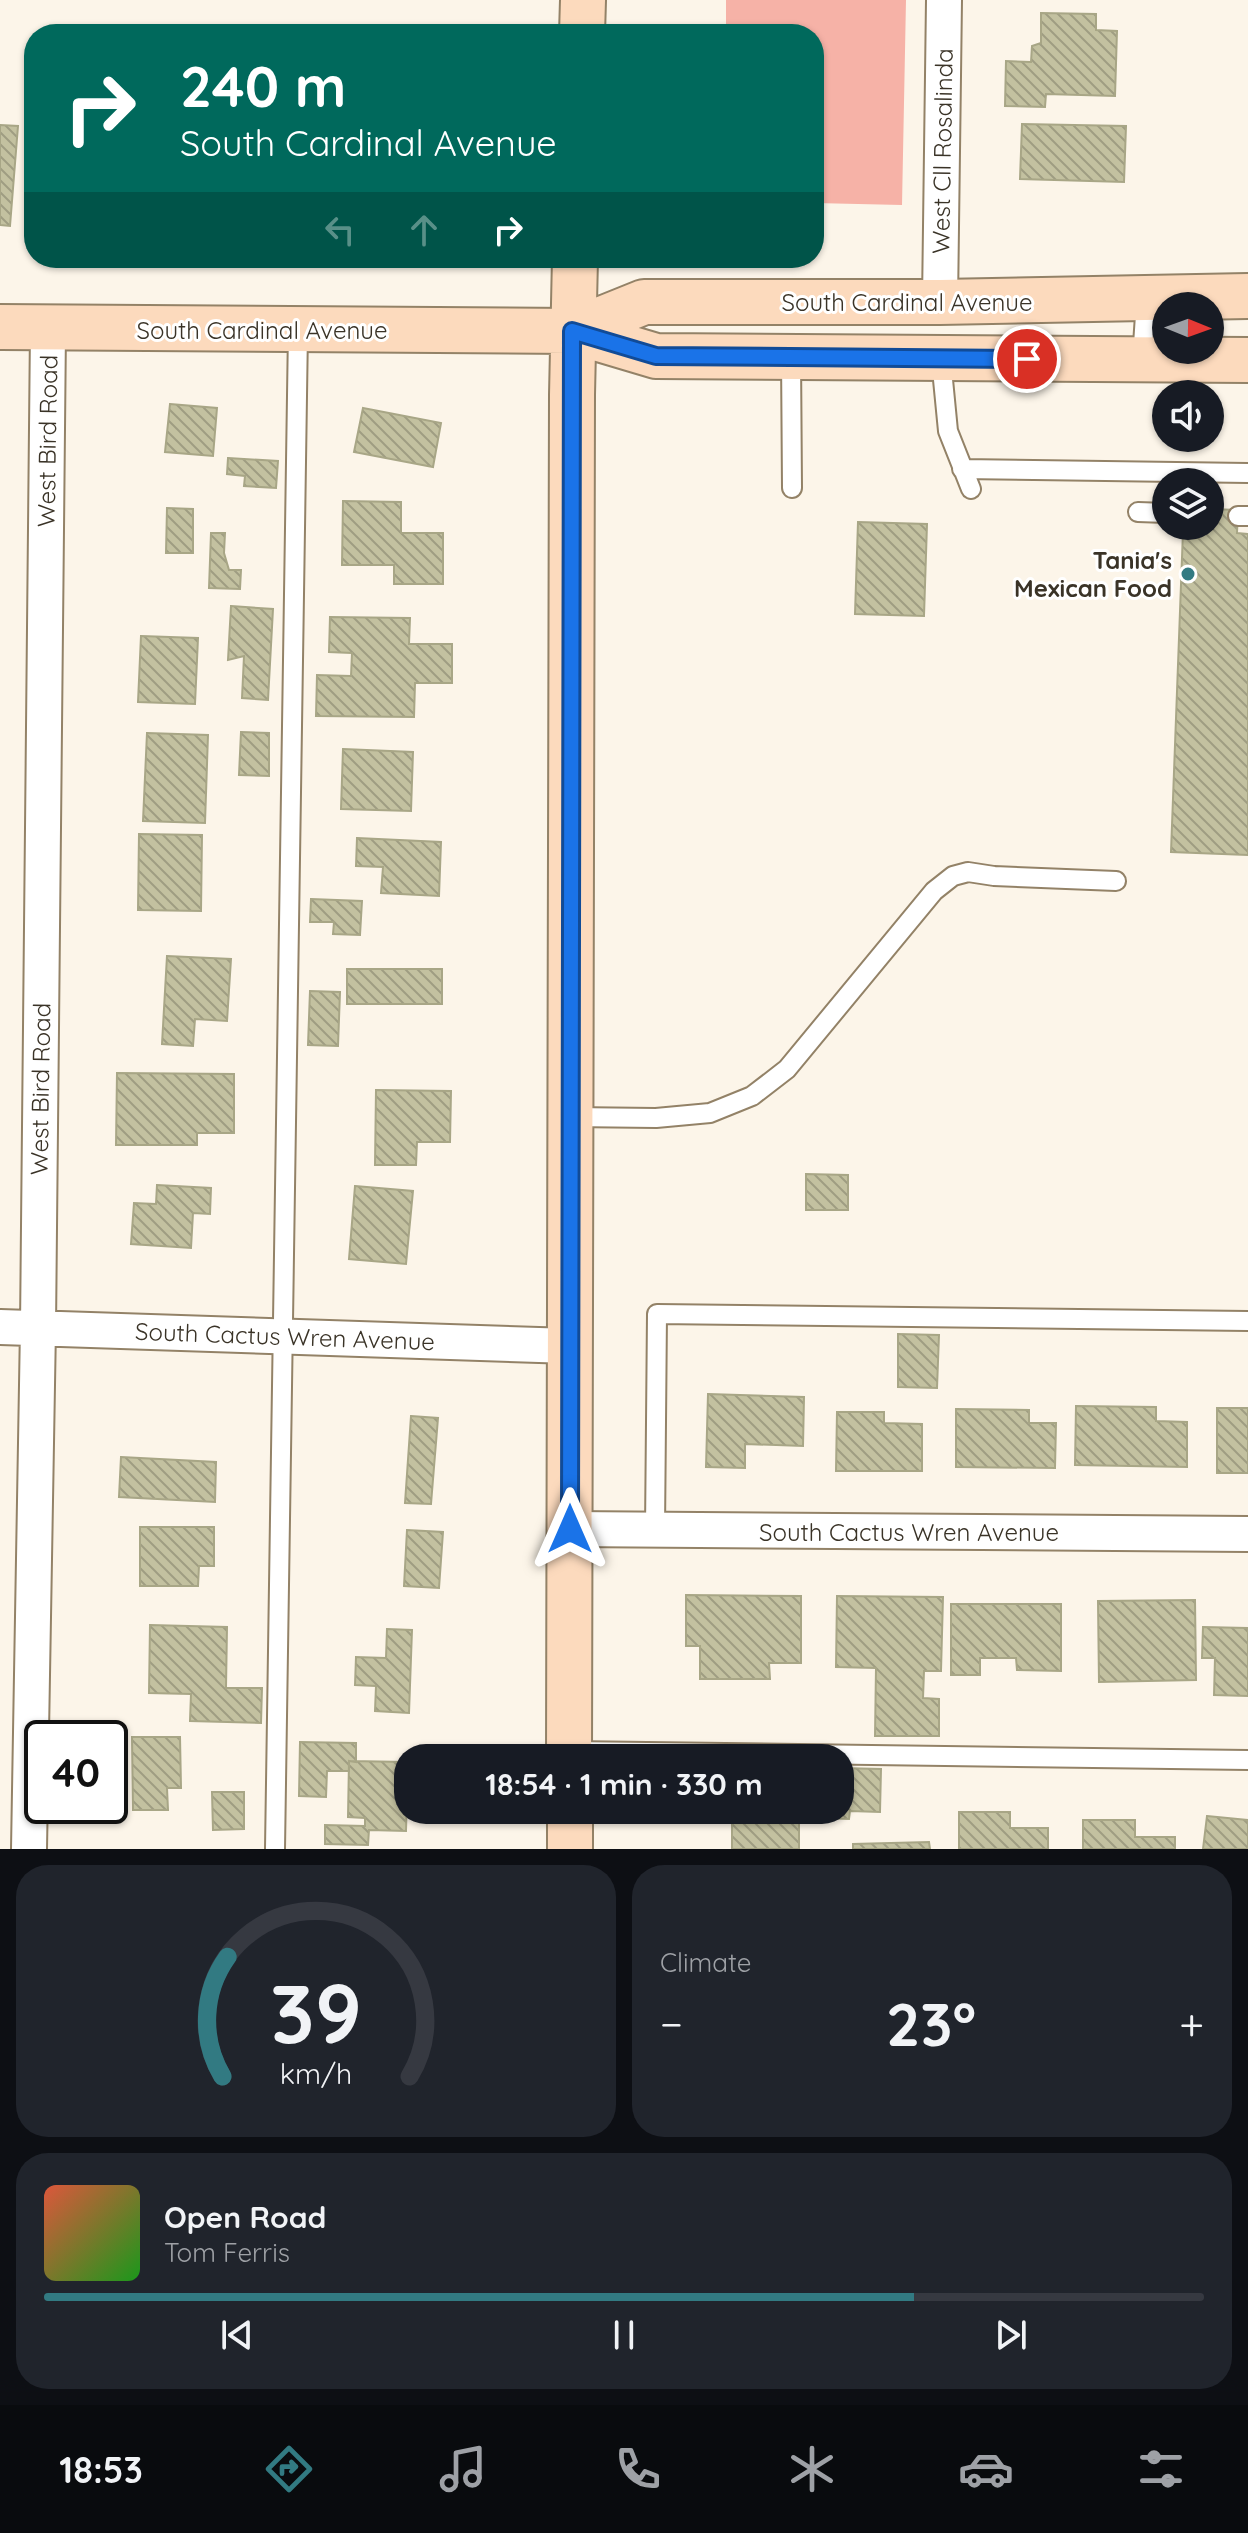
<!DOCTYPE html>
<meta charset="utf-8">
<style>
:root{--surface:#171b24;--page:#20242c;--text:#f1f3f6;--muted:#9ea1a6;--line:#363941;--accent:#327a82}
body{margin:0;font-family:Quicksand,sans-serif;background:var(--page);color:var(--text);height:100vh;display:flex;flex-direction:column;font-size:30px;white-space:nowrap}
*{box-sizing:border-box;margin:0}
p{font-size:26px;color:var(--muted)}
.icon{flex:none;width:44px;height:44px;fill:none;stroke:currentColor;stroke-width:2;stroke-linecap:round;stroke-linejoin:round}
.map{position:relative;height:1849px;overflow:hidden}
.side{display:flex;flex-direction:column;gap:16px;padding:16px;background:#0d0f14;flex:1}
.side>*{flex:none}
.top-card{position:absolute;left:24px;top:24px;width:800px;height:244px;border-radius:32px;box-shadow:0 2px 6px #0004;background:#00695c;color:#fff;overflow:hidden}
.needle{width:52px;rotate:91deg}
.tools{position:absolute;left:1152px;top:292px;display:grid;gap:16px}
.tools a{display:grid;place-items:center;width:72px;height:72px;border-radius:50%;background:var(--surface);box-shadow:0 2px 6px #0004;font-size:40px}
.speed{position:absolute;left:24px;top:1720px;display:flex;gap:16px;font-size:40px;font-weight:700;text-align:center}
.speed>*{display:grid;place-content:center;width:104px;height:104px;border-radius:50%;background:var(--surface);box-shadow:0 2px 6px #0004;line-height:1}
.speed .limit{border:4px solid #111;border-radius:12px;background:#fff;color:#111}
.pin{position:absolute;display:grid;place-items:center;width:68px;height:68px;color:#fff;margin:-34px;border:4px solid #fff;border-radius:50%;box-shadow:0 2px 8px #0007}
.me{position:absolute;width:88px;margin:-44px;rotate:0deg;stroke-linejoin:round;filter:drop-shadow(0 0 6px #0008)}
.turn{display:flex;align-items:center;gap:28px;height:168px;padding:0 24px;font-size:36px}
.turn .icon{width:104px;height:104px;stroke-width:2.5}
.turn b{display:block;font-size:56px;line-height:68px}
.lanes{display:flex;align-items:center;height:76px;padding:0 24px;background:#0003;justify-content:center;gap:40px;direction:ltr}
.lanes .off{opacity:.35}
.big{font-size:60px;font-weight:700;line-height:1.1}
.side .widget{flex:1;display:flex;flex-direction:column;justify-content:center;gap:12px;min-width:0;padding:0 28px;border-radius:32px;background:var(--page)}
.side .dial{align-items:center;gap:0}
.dial svg{height:208px;overflow:visible;fill:none;stroke:var(--line);stroke-width:7;stroke-linecap:round;text-anchor:middle}
.dial text{fill:var(--text);stroke:none}
.song{display:flex;align-items:center;gap:24px}
.cover{width:96px;height:96px;border-radius:12px;background:linear-gradient(135deg,hsl(10 70% 55%),hsl(120 70% 35%))}
.played{height:8px;border-radius:4px;background:linear-gradient(90deg,var(--accent) 75%,var(--line) 75%)}
.keys{display:flex;justify-content:space-around;direction:ltr}
.heat{display:flex;justify-content:space-between;align-items:center;font-size:44px;direction:ltr}
.side .tiles{flex:1;display:grid;gap:16px;grid-template-columns:1fr 1fr}
.widget:last-child{grid-column:span 2}
.trip{position:absolute;left:394px;top:1744px;width:460px;height:80px;border-radius:32px;background:var(--surface);box-shadow:0 2px 6px #0004;font-weight:700;line-height:80px;text-align:center}
.dock{display:flex;height:128px;justify-content:space-around;align-items:center;background:#090b0e;color:var(--muted)}
.dock .icon{width:56px;height:56px}
.dock .active{color:var(--accent)}
.dock b{font-size:36px;color:var(--text)}
.map>svg:first-child{display:block}
</style>
<div class="map">
<svg width="1248" height="1849" viewBox="0 0 1248 1849">
<defs>
<pattern id="building-back-hatch" width="6" height="6" patternUnits="userSpaceOnUse" patternTransform="scale(2)"><rect width="6" height="6" fill="#c3c1a0"/><path d="M-1 5l2 2M0 0l6 6M5-1l2 2" fill="none" stroke="#9f9d82"/></pattern>
</defs>
<rect width="100%" height="100%" fill="#fcf5e9"/>
<path fill="#f6b2a7" d="M726,0H906L902,205L814,203V34H726Z"/>
<path fill="url(#building-back-hatch)" stroke="#a8a686" stroke-width="2" d="M1041,13L1096,14V30L1117,31L1115,96L1046,94L1045,107L1005,106L1006,61L1031,62L1032,46L1041,43Z
M1022,124L1126,126L1124,182L1020,179Z
M0,125L18,126L10,226L0,225Z
M170,404L217,408L213,456L165,452Z
M363,408L441,423L433,467L354,452Z
M228,458L278,461L276,488L244,486L245,476L227,474Z
M343,501L401,502V533H443V584H394V565H342Z
M167,508L193,509V553H166Z
M1210,509L1238,510L1237,533L1248,534V855L1171,852L1183,531L1206,532L1207,526H1210Z
M858,522L927,524L924,616L855,614Z
M211,533H225L224,553L229,570H241L240,589L209,588Z
M231,606L273,609L268,700L242,698L244,656L228,660Z
M330,617L410,618L409,644H452V683H415L414,717L316,716L317,675L351,676L352,653L329,652Z
M141,636L198,638L195,704L138,702Z
M241,732L269,733V776L239,775Z
M147,733L208,735L205,823L143,821Z
M343,749L413,752L411,811L341,809Z
M139,834L202,835L201,911L138,910Z
M357,838L441,842L439,896L381,893L383,867L356,866Z
M311,899L362,901L360,935L333,934L334,922H310Z
M167,956L231,959L227,1021L195,1019L193,1046L162,1044Z
M347,969H442V1004H347Z
M310,991L340,992L338,1046L308,1045Z
M117,1073L234,1074V1133H197V1145H116Z
M376,1090L451,1091L450,1142H417L416,1165H375Z
M806,1174L848,1175V1210H806Z
M157,1185L211,1188L210,1214L193,1213L191,1248L131,1244L134,1203L156,1204Z
M355,1186L413,1191L406,1264L349,1259Z
M898,1334L939,1335L937,1388L898,1387Z
M708,1394L804,1397L803,1446L745,1444V1468L706,1467Z
M1076,1406L1156,1407V1421L1187,1422V1467L1075,1465Z
M1217,1408H1248V1473H1217Z
M956,1409L1029,1410V1423H1056L1055,1468L956,1467Z
M837,1412H884V1423L922,1424V1471H836Z
M411,1416L438,1418L431,1504L405,1503Z
M121,1457L216,1462L215,1502L119,1497Z
M140,1527H214V1566H199L198,1586H140Z
M407,1530L443,1532L439,1588L404,1586Z
M686,1595L801,1596V1663H769L770,1679H700V1646H686Z
M837,1596L943,1597L941,1671H924L923,1698L939,1699V1736H875L876,1668L836,1667Z
M1195,1600L1196,1680L1099,1682L1098,1601Z
M951,1604H1061V1671L1017,1670L1016,1658H980V1675H951Z
M150,1625L227,1627L226,1688H262L261,1723L190,1721L191,1694L149,1693Z
M1203,1627L1248,1628V1696L1214,1695L1215,1658H1202Z
M387,1629L412,1630L409,1713L375,1711L376,1686L355,1685L356,1657L386,1658Z
M132,1737H180L181,1788H167L168,1810H133Z
M300,1742L356,1743V1762L349,1761V1771H327L326,1797L299,1796Z
M349,1761L408,1762L406,1831L369,1830L368,1845L325,1844V1825L365,1826V1818L348,1817Z
M840,1768L881,1769L880,1812L850,1811L849,1819L821,1818L822,1810H840Z
M212,1792H244V1829L213,1830Z
M959,1812H1010V1828H1048V1849H959Z
M732,1813L799,1814V1849H732Z
M1207,1816L1248,1820V1849H1203Z
M1083,1820H1135V1837H1175V1849H1083Z
M929,1842L930,1849H853V1844Z"/>
<g fill="none" stroke-linecap="round" stroke-linejoin="round">
<g stroke="#938267" stroke-width="22">
<path id="lane" d="M791,356L792,488
M941,359L948,431L971,489
M1142,360L1146,300
M962,469L1248,473
M1138,512L1166,513
M1238,516H1248
M570,1117L656,1118L710,1113L752,1096L787,1069L934,891L953,876L968,872L994,876L1116,881
M655,1530L657,1314L1248,1321
M569,1751L1248,1760
M275,1849L298,330"/>
</g>
<g stroke="#938267" stroke-width="38">
<path id="street" d="M940,302L944,0
M0,1327L570,1346
M570,1529L1248,1534
M29,1849L38,1327L48,329"/>
</g>
<g stroke="#938267" stroke-width="48">
<path id="secondary" d="M582,34L583,0
M0,327L572,331L656,356L1248,360
M572,331L644,302H940L1248,296
M569,1758L572,395L575,258
M570,1810V1849"/>
</g>
<use href="#lane" stroke="#fff" stroke-width="18"/>
<use href="#street" stroke="#fff" stroke-width="34"/>
<use href="#secondary" stroke="#fcdabd" stroke-width="44"/>
</g>
<g fill="none" stroke-linecap="round" stroke-linejoin="round">
<g stroke="#114b97" stroke-width="20">
<path id="route" d="M570,1529L572,331L656,356L1027,359"/>
</g>
<use href="#route" stroke="#1a73e8" stroke-width="14"/>
</g>
<circle fill="#327a82" stroke="#fff" stroke-width="3" cx="1188" cy="574" r="8"/>
<g text-anchor="middle" dominant-baseline="central" stroke-width="6" stroke-linejoin="round" paint-order="stroke">
<g font-size="24" fill="#3a3327" stroke="#fff">
<text transform="translate(942 151) rotate(-89)">West Cll Rosalinda</text>
<text x="907" y="302">South Cardinal Avenue</text>
<text x="262" y="330">South Cardinal Avenue</text>
<text transform="translate(47 441) rotate(-89)">West Bird Road</text>
<text transform="translate(40 1089) rotate(-89)">West Bird Road</text>
<text transform="translate(285 1336) rotate(2)">South Cactus Wren Avenue</text>
<text x="909" y="1532">South Cactus Wren Avenue</text>
</g>
<g font-size="24" font-weight="bold" fill="#3a3327" stroke="#fff" text-anchor="end">
<text x="1172" y="560">Tania's<tspan x="1172" dy="28">Mexican Food</tspan></text>
</g>
</g>
</svg>
<div class="tools">
<a><svg class="needle" viewBox="-14 -14 28 28"><path d="M0-13l5 13h-10z" fill="#e53935"/><path d="M0 13l5-13h-10z" fill="#9ea1a6"/></svg></a>
<a><svg class="icon" aria-label="sound" viewBox="0 0 24 24"><path d="M4 9h4l5-4v14l-5-4H4zM17 9q2 3 0 6"/></svg></a>
<a><svg class="icon" aria-label="layers" viewBox="0 0 24 24"><path d="M12 4l9 5-9 5-9-5zM3 14l9 5 9-5"/></svg></a>
</div>
<div class="speed"><div class="limit">40</div></div>
<div class="pin" style="left:1027px;top:359px;background:#d93025"><svg class="icon" aria-label="arrive" viewBox="0 0 24 24"><path d="M6 21V4h12l-3 4 3 4H6"/></svg></div>
<svg class="me" style="left:570px;top:1529px" viewBox="-20 -20 40 40"><path d="M0-17L14 15 0 8-14 15z" fill="#1a73e8" stroke="#fff" stroke-width="4"/></svg>
<div class="trip">18:54 · 1 min · 330 m</div>
<div class="top-card">
<div class="turn"><svg class="icon" aria-label="right" viewBox="0 0 24 24"><path d="M7 20v-9h11M14 6l5 5-5 5"/></svg><div><b>240 m</b>South Cardinal Avenue</div></div>
<div class="lanes"><svg class="icon off" aria-label="left" viewBox="0 0 24 24"><path d="M17 20v-9H6M10 6l-5 5 5 5"/></svg><svg class="icon off" aria-label="ahead" viewBox="0 0 24 24"><path d="M12 20V5M6 11l6-6 6 6"/></svg><svg class="icon" aria-label="right" viewBox="0 0 24 24"><path d="M7 20v-9h11M14 6l5 5-5 5"/></svg></div>
</div>
</div>
<section class="side">
<div class="tiles">
<div class="widget dial"><svg viewBox="0 0 100 80">
<path d="M14 69A42 42 0 1 1 86 69"/>
<path d="M14 69A42 42 0 0 1 16 23" stroke="#327a82"/>
<text x="50" y="56" font-size="32" font-weight="700">39</text>
<text x="50" y="72" font-size="11">km/h</text>
</svg></div>
<div class="widget"><p>Climate</p>
<div class="heat"><a>−</a><b class="big">23°</b><a>+</a></div>
</div>
<div class="widget">
<div class="song"><i class="cover"></i><div><b>Open Road</b><p>Tom Ferris</p></div></div>
<div class="played"></div>
<div class="keys"><svg class="icon" aria-label="previous" viewBox="0 0 24 24"><path d="M18 5L8 12l10 7zM5 5v14"/></svg><svg class="icon" aria-label="pause" viewBox="0 0 24 24"><path d="M8 5v14M16 5v14"/></svg><svg class="icon" aria-label="next" viewBox="0 0 24 24"><path d="M6 5l10 7-10 7zM19 5v14"/></svg></div>
</div>
</div>
</section>
<nav class="dock">
<b>18:53</b>
<svg class="icon active" aria-label="directions" viewBox="0 0 24 24"><path d="M12 3l9 9-9 9-9-9zM9 14v-3h6M13 9l2 2-2 2"/></svg>
<svg class="icon" aria-label="music" viewBox="0 0 24 24"><path d="M9 18V5l10-2v13"/><circle cx="6" cy="18" r="3"/><circle cx="16" cy="16" r="3"/></svg>
<svg class="icon" aria-label="phone" viewBox="0 0 24 24"><path d="M5 4h4l2 5-3 2q2 4 5 5l2-3 5 2v4C11 20 4 13 5 4z"/></svg>
<svg class="icon" aria-label="climate" viewBox="0 0 24 24"><path d="M12 3v18M4 7l16 10M4 17L20 7"/></svg>
<svg class="icon" aria-label="car" viewBox="0 0 24 24"><path d="M5 17H2v-5l4-1 3-4h7l3 4 3 1v5h-3M9 17h6M6 11h13"/><circle cx="7" cy="17" r="2"/><circle cx="17" cy="17" r="2"/></svg>
<svg class="icon" aria-label="filters" viewBox="0 0 24 24"><path d="M4 7h16M4 17h16"/><circle cx="9" cy="7" r="2"/><circle cx="15" cy="17" r="2"/></svg>
</nav>
